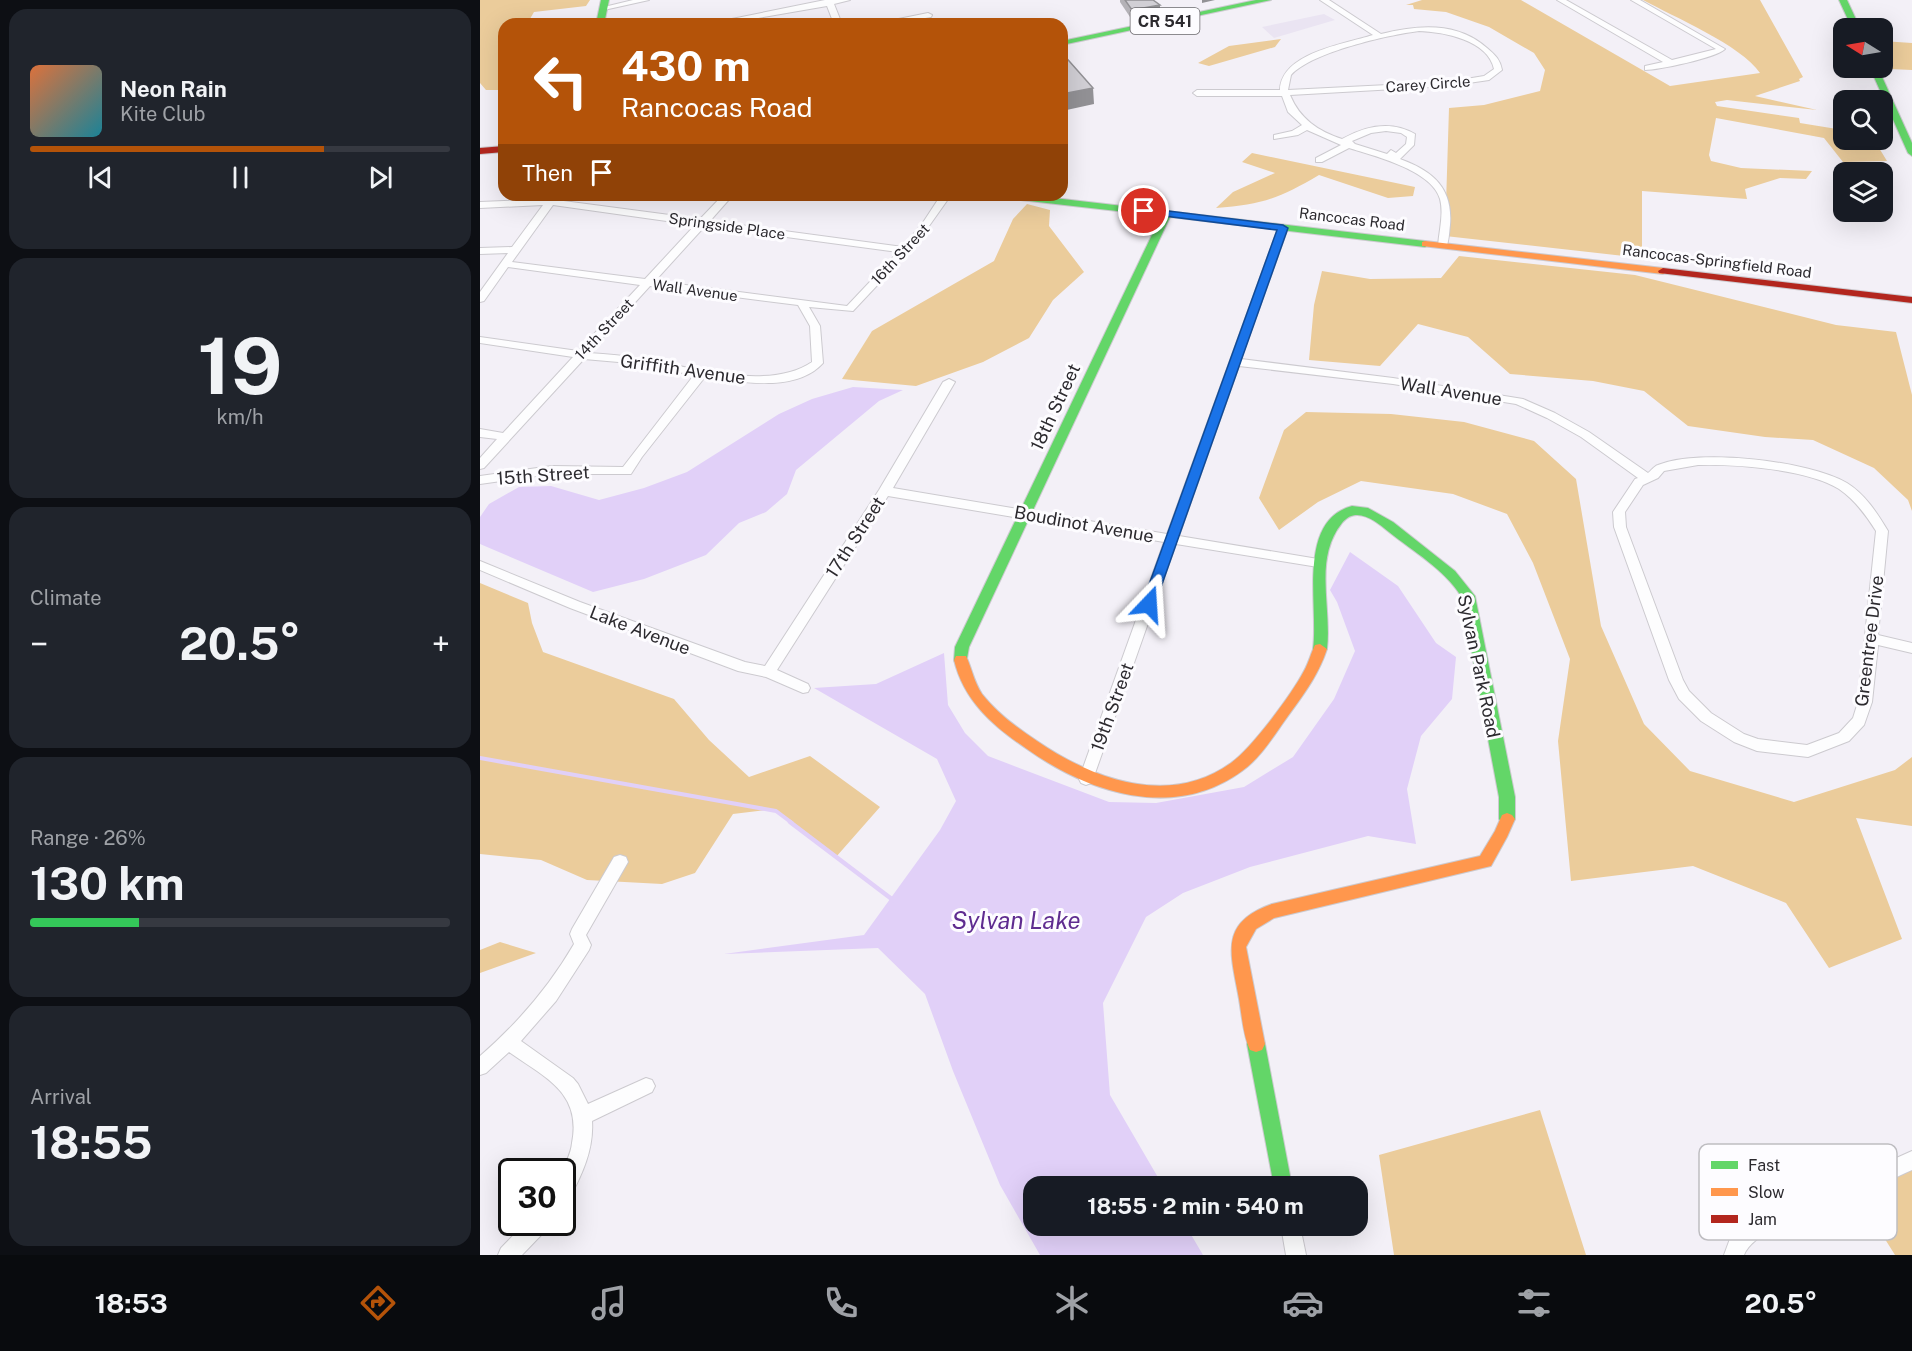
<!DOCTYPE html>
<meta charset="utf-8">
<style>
:root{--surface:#171b24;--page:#20242c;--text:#f1f3f6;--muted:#9ea1a6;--line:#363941;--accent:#b45309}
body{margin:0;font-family:"Public Sans",sans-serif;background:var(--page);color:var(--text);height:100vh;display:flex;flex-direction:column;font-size:22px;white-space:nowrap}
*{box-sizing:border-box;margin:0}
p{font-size:20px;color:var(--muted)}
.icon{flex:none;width:33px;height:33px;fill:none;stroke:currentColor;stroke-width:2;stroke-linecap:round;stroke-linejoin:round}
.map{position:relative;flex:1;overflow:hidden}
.sheet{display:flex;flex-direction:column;gap:9px;padding:9px;background:#0d0f14;width:480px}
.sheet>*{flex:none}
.guide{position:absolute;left:18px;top:18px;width:570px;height:183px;border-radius:18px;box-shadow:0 6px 24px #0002;background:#b45309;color:#fff;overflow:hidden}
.needle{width:39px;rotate:281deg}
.controls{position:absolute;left:1353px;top:18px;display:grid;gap:12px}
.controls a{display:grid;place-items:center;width:60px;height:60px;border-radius:12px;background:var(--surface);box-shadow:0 6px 24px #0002;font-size:30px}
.speed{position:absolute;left:18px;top:1158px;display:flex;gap:12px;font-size:30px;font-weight:700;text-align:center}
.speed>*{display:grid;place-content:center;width:78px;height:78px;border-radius:50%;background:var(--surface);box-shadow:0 6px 24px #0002;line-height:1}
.speed .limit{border:3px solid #111;border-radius:9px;background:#fff;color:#111}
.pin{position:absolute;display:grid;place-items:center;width:51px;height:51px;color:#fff;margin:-26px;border:3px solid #fff;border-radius:50%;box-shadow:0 2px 6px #0007}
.me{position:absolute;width:66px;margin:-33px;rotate:20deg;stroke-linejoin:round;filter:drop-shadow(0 0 4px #0008)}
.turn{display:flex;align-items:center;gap:21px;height:126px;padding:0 24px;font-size:27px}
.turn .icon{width:78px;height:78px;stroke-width:2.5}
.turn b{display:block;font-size:42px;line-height:51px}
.then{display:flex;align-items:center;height:57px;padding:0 24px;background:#0003;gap:12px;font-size:22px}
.big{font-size:45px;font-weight:700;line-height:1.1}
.sheet .tile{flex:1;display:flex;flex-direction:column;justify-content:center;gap:9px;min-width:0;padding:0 21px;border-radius:18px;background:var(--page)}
.sheet .dial{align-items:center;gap:0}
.dial b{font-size:78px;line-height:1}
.song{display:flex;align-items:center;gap:18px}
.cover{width:72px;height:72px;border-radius:9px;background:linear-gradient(135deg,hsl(20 70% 55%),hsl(190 70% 35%))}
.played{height:6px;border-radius:3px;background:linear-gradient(90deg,var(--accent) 70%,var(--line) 70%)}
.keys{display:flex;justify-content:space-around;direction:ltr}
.heat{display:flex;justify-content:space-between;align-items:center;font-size:33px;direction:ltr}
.charge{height:9px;border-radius:4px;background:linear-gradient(90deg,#34c759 26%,var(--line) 0)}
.trip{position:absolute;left:543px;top:1176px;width:345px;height:60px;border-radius:18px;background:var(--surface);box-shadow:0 6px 24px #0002;font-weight:700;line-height:60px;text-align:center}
.dock{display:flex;height:96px;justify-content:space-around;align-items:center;background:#090b0e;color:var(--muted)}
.dock .icon{width:42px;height:42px}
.dock .current{color:var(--accent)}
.dock b{font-size:27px;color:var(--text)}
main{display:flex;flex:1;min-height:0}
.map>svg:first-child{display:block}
</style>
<main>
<section class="sheet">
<div class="tile">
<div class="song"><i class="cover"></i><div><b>Neon Rain</b><p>Kite Club</p></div></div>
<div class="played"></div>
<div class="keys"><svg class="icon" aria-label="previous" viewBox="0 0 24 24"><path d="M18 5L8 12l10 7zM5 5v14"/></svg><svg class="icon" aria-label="pause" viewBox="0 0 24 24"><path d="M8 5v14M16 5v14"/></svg><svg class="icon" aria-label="next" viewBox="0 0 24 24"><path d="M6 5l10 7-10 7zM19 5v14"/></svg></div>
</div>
<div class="tile dial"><b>19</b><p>km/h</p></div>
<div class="tile"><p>Climate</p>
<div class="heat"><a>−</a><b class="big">20.5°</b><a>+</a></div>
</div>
<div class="tile"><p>Range · 26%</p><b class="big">130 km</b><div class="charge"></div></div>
<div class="tile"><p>Arrival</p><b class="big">18:55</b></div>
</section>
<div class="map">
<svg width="1432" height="1255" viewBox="0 0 1432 1255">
<rect width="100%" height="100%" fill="#f3f0f7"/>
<path fill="#eae4f2" d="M844,14L855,20L794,38L782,27Z"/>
<path fill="#ebcc9b" d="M0,0H110L106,6L54,12L47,24H24V90H6L0,83Z
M942,0H1041L1190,86L1280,73C1261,45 1194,17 1163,0H1280L1323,77L1319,79L1320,81L1275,96L1337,110L1247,100L1235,102L1237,106L1319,118L1320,123L1363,130L1364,140H1402L1403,136L1407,137L1408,141L1399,148L1407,161L1363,162L1344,138L1236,118L1229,155L1231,161L1261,168L1332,171L1326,179L1300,178L1265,189L1267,199L1162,191V258L965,236L969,108L1004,105L1060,91L1065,70L1054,53L1009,27L966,12L934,9L933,5H926Z
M801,39L795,47L729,66L718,63L749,46Z
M1402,41L1432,43V70L1410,69L1403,53Z
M772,153L935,187L933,196L908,198L839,175C800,198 782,205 736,208L753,192L795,173L762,162Z
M547,204L570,210L569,226L604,272L573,300L549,338L503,362L436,386L362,379L392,331L514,261L533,219Z
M979,256L1155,275L1356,325L1416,332L1432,395V511L1428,500L1394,468L1333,440L1285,437L1208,426L1164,391L1113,381L1030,374L988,337L938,324L900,366L829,360L834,305L842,271L890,279L961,278Z
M826,412L911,414L984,422L1054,441L1096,479L1121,626L1164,724L1210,771L1314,802L1415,770L1432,757V826L1376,818L1422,939L1349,968L1306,903L1213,866L1091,881L1078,741L1090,659L1053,563L1027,514L973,494L881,481L838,502L799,530L779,498L804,430Z
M0,583L48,603L52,623L63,652L194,699L229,740L269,777L330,756L400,807L356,857L294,809L253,814L215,873L182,884L107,880L61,860L0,854Z
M20,942L56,953L0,973V950Z
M1060,1110L1106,1255H914L899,1155Z
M1432,1160V1255H1415L1371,1185Z"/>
<path fill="#e1d0f8" d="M373,387L423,390L399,401L316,470L307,494L286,512L259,523L226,555L164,579L113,592L0,544V517L9,504L39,487L71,486L119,500L164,488L207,472L299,414L332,399Z
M870,552L918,586L956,643L976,657L972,699L941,736L927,789L936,844L888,836L770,867L703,893L666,917L623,1003L630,1095L683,1186H554V1226H706L723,1255H560L520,1185L473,1071L445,994L398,948L244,954L384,935L460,830L476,801L457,759L334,688L396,684L464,653L468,705L485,733L508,756L629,802L676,803L764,787L813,757L854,699L875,651L857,602L850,590Z"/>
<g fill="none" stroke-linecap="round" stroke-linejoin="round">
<path stroke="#e1d0f8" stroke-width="4" d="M0,758L296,811L312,823"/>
<path stroke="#e1d0f8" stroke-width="4.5" d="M310,822L413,900"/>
<g stroke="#cccacf" stroke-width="2">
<path id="street" d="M153,0H169L124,10L120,8Z
M345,0H370L354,4L362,24H354L347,6L244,24H227Z
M840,0H849L901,34C937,25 977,21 1007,48C1015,55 1020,59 1022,70L1009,80L968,86L810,95C820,119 838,131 862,139C885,126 911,120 935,134L934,145L920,159C953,171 973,188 970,225C969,233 969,241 966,248L958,246C959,231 964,214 960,199C952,170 894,156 869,148L842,162H836V158L861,145L827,130L818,135L794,139V135L812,131L822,125L808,112L802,96H717L713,93L717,90H800C801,53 864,44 893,35ZM939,31C964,32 1008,40 1014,69L1004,76L968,82L808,90L811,75C832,52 908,35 939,31ZM906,131L921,133L927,137L926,144L916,153L911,150L907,154L875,144L872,141L891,133Z
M1077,0H1086L1192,60L1236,49L1151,0H1160L1245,49C1236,58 1178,70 1165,70V66L1183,62Z
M448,13L452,15L451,17L411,24H394Z
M73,195L78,198L76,200L220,219L243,195H253L230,221L423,247L442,224L461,195H471L437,243L373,311L329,307L340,326L343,363C316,393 261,382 225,377L162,457L151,474H72L0,484V476L72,466L143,467L214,375L150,363L104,359L4,468L0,469V458L17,439L0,437V429L23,433L93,357L0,343V337L98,351L160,285L28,267L4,301L0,302V292L28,253L0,254V248L32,247L63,205L0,208V202L67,199ZM73,205L215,225L165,279L32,262ZM225,226L418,252L367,306L175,281ZM170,286L318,305L330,326L332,362C290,391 213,368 165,359C146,356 128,354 109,353Z
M803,225L808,228L761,359L913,378L1043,399L1075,413L1109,432L1168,473C1171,471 1174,466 1178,465C1219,448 1329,461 1367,483C1385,494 1397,513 1408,531L1398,635L1432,643V653L1398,645L1392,702L1384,725L1369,741L1328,757L1277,751L1254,742L1221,721L1199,699L1189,680L1134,527L1133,512L1155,479L1158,478L1101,437L1067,418L1036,404L913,384L759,366L699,536L838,559L844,563L838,567L696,544L613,779L611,783L606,785L601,783L599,779L684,542L408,496L297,670L328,684L330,688L328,692L323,693L286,677L258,671L90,608L0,570V561L100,602L265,662L285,666L399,490L463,382L469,379L475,382L413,488L687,534L798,228ZM1218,465C1256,464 1327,469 1359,489C1375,500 1386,515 1396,531L1378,702L1373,718L1359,733L1327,745L1278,739L1264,734L1231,713L1209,691L1203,680L1146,527L1145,512L1163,485L1178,478L1184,471Z
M140,855L146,857L148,862L106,935L111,945L109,950L76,1001L41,1041L93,1078L98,1084L108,1104L166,1078L172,1080L175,1086L172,1092L112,1121C114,1149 102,1175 89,1199L82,1201C82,1193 81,1182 82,1173C85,1163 91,1154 92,1143C102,1092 64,1077 29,1052L6,1073L0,1075V1056C37,1024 69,987 94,944L90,934L92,929L134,857Z
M1432,1151V1170C1414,1178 1395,1188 1376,1195C1369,1197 1361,1198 1354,1200C1332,1207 1271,1234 1264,1255H1244L1251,1236L1273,1217L1345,1184L1374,1177Z
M46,1222H69L67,1229L42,1255H18L21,1248Z
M801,1226H820L826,1255H806Z"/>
</g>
<g stroke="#cccacf" stroke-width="2">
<path id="fast" d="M121,0H129L124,24H116Z
M776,0H791L582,45V41Z
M1359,0H1367L1380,28H1372Z
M1390,68H1398L1432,143V156L1428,153Z
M519,195H548L945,241L950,244L945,247L690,217L489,647L486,664H476L474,660L475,647L681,216L524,198Z
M872,506L888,508L913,522L975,571L995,596L1035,797V819L1032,823L1027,825L1022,823L1019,819V797L981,596C964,569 934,552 909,532C896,521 876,505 862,523C833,559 852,607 847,649L840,654L833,649C839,607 816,521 872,506Z
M776,1036L782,1038L785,1044L812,1186H794L767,1044L770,1038Z"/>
</g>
<g stroke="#cccacf" stroke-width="2">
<path id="slow" d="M945,241L1183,268L1188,271L1183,274L942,246V242Z
M840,644L847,649C838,677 820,699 803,723C791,740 779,759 762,771C694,821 609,793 547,749C513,726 484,701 474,660L476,656H486C492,669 494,682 502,694C517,713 537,728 557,741C614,780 690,807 751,763C772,748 812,694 824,671C829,662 831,653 835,645Z
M1027,813L1032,815L1035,819L1027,837L1011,866L794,918L776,929L766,947L785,1044L782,1050L776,1052L770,1050C763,1035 762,1016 759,999C751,954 738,923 792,904L1000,856L1015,831L1022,815Z"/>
</g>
<g stroke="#cccacf" stroke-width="2">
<path id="jam" d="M24,146V152L0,154V148Z
M1183,268L1432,297V303L1179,273L1178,271Z"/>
</g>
<use href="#street" fill="#fdfdfe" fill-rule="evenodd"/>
<use href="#fast" fill="#63d668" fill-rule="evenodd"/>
<use href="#slow" fill="#ff974d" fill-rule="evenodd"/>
<use href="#jam" fill="#b3261e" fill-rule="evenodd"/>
</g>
<path fill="#b4b2b7" d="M640,0H673L680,15L652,20L640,2Z"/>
<path fill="#929195" d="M722,0H735L722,3Z
M680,5V15L652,20V10Z
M613,88L614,104L582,111V94Z"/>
<path fill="#d1cfd5" stroke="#929195" stroke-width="1.5" d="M645,0H673L680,5L652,10Z
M582,53L613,88L582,94Z"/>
<path fill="#1a73e8" stroke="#114b97" stroke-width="1.5" d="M664,208L803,225L808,228L675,604L669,609L662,604L797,230L660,213L659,211Z"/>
<g text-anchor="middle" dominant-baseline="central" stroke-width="6" stroke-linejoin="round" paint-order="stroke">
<g font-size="15" fill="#2c2a2f" stroke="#fdfcff">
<text transform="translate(948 84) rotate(-4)">Carey Circle</text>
<text transform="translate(872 219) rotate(7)">Rancocas Road</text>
<text transform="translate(247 226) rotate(8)">Springside Place</text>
<text transform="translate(420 254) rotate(-47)">16th Street</text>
<text transform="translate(1237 261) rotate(7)">Rancocas-Springfield Road</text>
<text transform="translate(215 290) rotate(8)">Wall Avenue</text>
<text transform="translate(124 329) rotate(-47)">14th Street</text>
</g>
<rect fill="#fdfcff" stroke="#6b696d" stroke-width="1.5" x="650.5" y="8" width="69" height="26" rx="4.5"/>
<g font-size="16" font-weight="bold" fill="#2c2a2f">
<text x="685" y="21">CR 541</text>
</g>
<g font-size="18" fill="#2c2a2f" stroke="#fdfcff">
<text transform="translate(203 369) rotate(8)">Griffith Avenue</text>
<text transform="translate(971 391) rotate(9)">Wall Avenue</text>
<text transform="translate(575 407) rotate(-65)">18th Street</text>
<text transform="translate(63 475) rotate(-4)">15th Street</text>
<text transform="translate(604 524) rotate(10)">Boudinot Avenue</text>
<text transform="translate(375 537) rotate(-57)">17th Street</text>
<text transform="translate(160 630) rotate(21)">Lake Avenue</text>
<text transform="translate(1389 641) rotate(-83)">Greentree Drive</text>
<text transform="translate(999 666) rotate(78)">Sylvan Park Road</text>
<text transform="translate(632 707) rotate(-70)">19th Street</text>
</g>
<g font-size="24" font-style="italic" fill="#5f2c90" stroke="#fdfcff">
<text x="536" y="920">Sylvan Lake</text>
</g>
</g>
<rect x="1219" y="1144" width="198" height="96" rx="9" fill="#fdfcff" stroke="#bebdc1" stroke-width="1.5"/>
<rect x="1231" y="1161" width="27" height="8" fill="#63d668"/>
<rect x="1231" y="1188" width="27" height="8" fill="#ff974d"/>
<rect x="1231" y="1215" width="27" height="8" fill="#b3261e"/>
<g font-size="16" fill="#2c2a2f">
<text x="1268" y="1171">Fast</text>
<text x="1268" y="1198">Slow</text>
<text x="1268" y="1225">Jam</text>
</g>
</svg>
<div class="controls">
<a><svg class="needle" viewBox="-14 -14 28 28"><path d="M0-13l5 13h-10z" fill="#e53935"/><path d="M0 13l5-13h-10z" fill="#9ea1a6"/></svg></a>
<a><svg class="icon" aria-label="search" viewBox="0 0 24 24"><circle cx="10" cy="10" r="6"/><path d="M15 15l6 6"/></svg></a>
<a><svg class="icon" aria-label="layers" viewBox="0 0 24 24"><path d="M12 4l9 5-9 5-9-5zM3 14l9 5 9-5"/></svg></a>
</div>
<div class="speed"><div class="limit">30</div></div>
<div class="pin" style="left:664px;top:211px;background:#d93025"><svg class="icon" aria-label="arrive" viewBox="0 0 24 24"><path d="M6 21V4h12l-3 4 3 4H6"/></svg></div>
<svg class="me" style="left:669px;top:604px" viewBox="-20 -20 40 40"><path d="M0-17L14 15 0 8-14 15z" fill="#1a73e8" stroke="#fff" stroke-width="4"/></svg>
<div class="trip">18:55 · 2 min · 540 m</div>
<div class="guide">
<div class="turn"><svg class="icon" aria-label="left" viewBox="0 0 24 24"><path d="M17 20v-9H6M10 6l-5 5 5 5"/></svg><div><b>430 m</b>Rancocas Road</div></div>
<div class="then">Then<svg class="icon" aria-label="arrive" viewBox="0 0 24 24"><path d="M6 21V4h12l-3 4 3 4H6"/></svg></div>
</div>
</div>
</main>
<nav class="dock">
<b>18:53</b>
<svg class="icon current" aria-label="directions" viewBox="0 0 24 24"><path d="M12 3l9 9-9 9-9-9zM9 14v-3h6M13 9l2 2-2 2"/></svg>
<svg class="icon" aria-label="music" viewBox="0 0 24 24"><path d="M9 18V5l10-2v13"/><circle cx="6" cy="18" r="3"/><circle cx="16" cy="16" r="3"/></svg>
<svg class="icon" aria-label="phone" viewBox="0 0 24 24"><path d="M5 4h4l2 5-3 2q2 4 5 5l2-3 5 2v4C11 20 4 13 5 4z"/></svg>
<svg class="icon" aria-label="climate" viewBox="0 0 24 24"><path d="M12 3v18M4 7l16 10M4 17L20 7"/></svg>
<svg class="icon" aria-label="car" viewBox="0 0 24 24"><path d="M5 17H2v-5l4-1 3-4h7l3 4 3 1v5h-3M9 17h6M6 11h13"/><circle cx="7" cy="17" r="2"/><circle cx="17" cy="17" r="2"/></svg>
<svg class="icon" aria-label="filters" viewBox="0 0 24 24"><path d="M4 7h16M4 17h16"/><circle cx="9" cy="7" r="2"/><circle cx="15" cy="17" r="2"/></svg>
<b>20.5°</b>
</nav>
